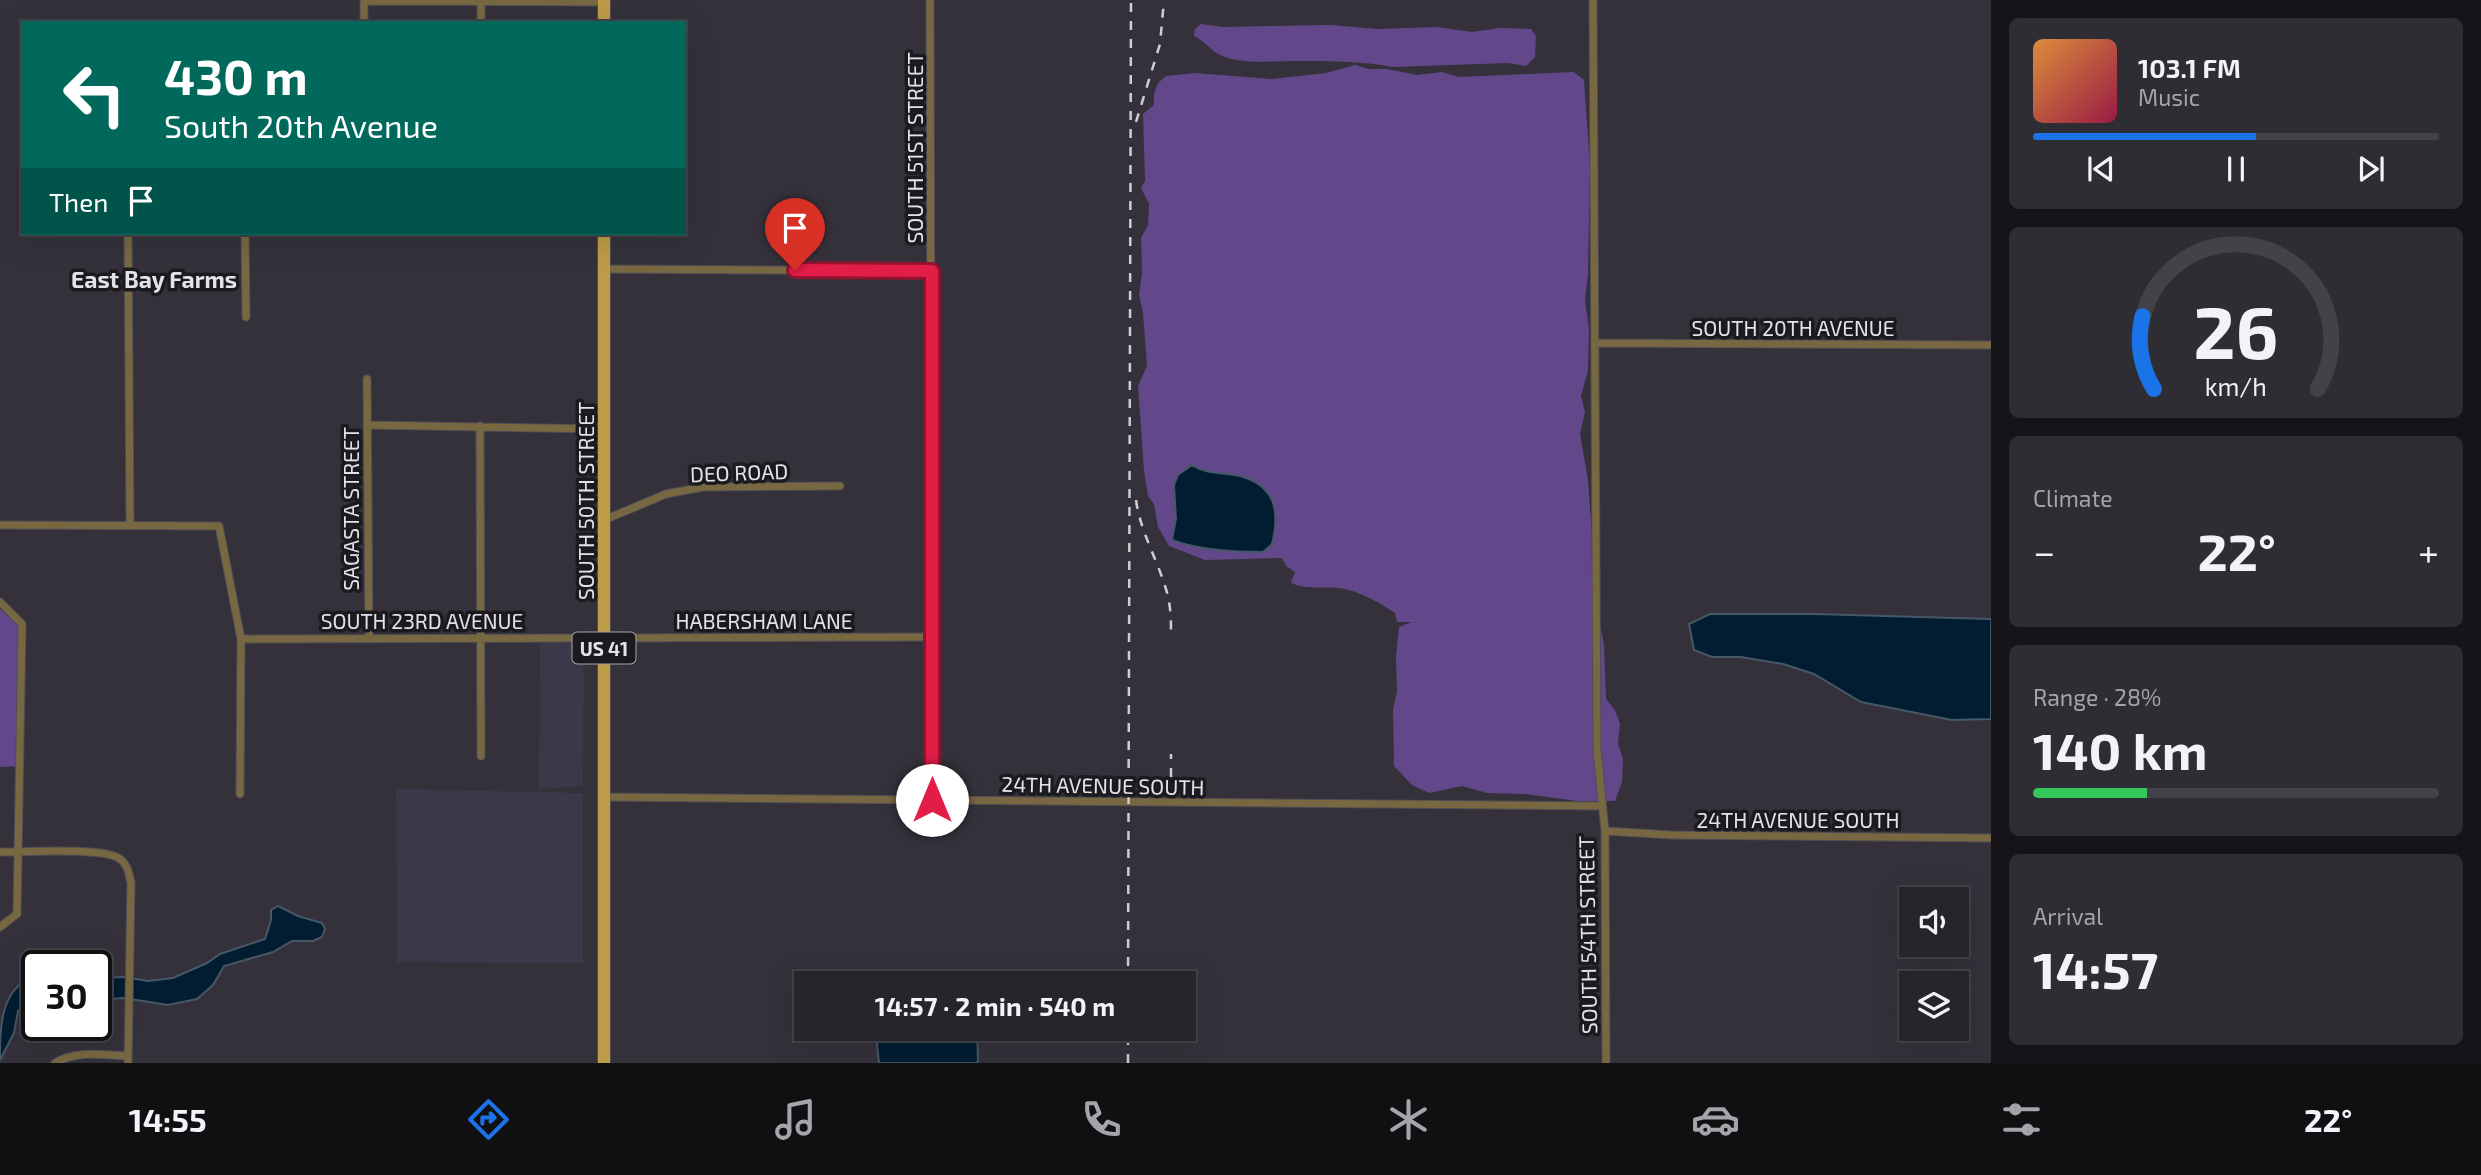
<!DOCTYPE html>
<meta charset="utf-8">
<style>
:root{--surface:#27252c;--page:#2f2d34;--text:#f1f3f6;--muted:#a4a5a9;--line:#434248;--accent:#1a73e8}
body{margin:0;font-family:"Exo 2",sans-serif;background:var(--page);color:var(--text);height:100vh;display:flex;flex-direction:column;font-size:26px;white-space:nowrap}
*{box-sizing:border-box;margin:0}
p{font-size:23px;color:var(--muted)}
.icon{flex:none;width:38px;height:38px;fill:none;stroke:currentColor;stroke-width:2;stroke-linecap:round;stroke-linejoin:round}
.map{position:relative;flex:1;overflow:hidden}
.details{display:flex;flex-direction:column;gap:18px;padding:18px;background:#151418;width:490px}
.details>*{flex:none}
.top-card{position:absolute;left:21px;top:21px;width:665px;height:214px;border-radius:0px;box-shadow:0 7px 28px #0002,0 0 0 2px var(--line);background:#00695c;color:#fff;overflow:hidden}
.controls{position:absolute;left:1899px;top:887px;display:grid;gap:14px}
.controls a{display:grid;place-items:center;width:70px;height:70px;border-radius:0px;background:var(--surface);box-shadow:0 7px 28px #0002,0 0 0 2px var(--line);font-size:35px}
.speed{position:absolute;left:21px;top:950px;display:flex;gap:14px;font-size:35px;font-weight:700;text-align:center}
.speed>*{display:grid;place-content:center;width:91px;height:91px;border-radius:50%;background:var(--surface);box-shadow:0 7px 28px #0002,0 0 0 2px var(--line);line-height:1}
.speed .limit{border:4px solid #111;border-radius:10px;background:#fff;color:#111}
.pin{position:absolute;display:grid;place-items:center;width:60px;height:60px;color:#fff;margin:-72px -30px;border-radius:50% 50% 50% 0;rotate:-45deg;box-shadow:0 0 7px #0007}
.pin .icon{rotate:45deg}
.me{position:absolute;width:77px;margin:-38px;rotate:0deg;stroke-linejoin:round;filter:drop-shadow(0 0 5px #0008)}
.turn{display:flex;align-items:center;gap:24px;height:147px;padding:0 28px;font-size:32px}
.turn .icon{width:91px;height:91px;stroke-width:2.5}
.turn b{display:block;font-size:49px;line-height:60px}
.then{display:flex;align-items:center;height:66px;padding:0 28px;background:#0003;gap:14px;font-size:26px}
.big{font-size:52px;font-weight:700;line-height:1.1}
.details .widget{flex:1;display:flex;flex-direction:column;justify-content:center;gap:10px;min-width:0;padding:0 24px;border-radius:10px;background:var(--page)}
.details .dial{align-items:center;gap:0}
.dial svg{height:182px;overflow:visible;fill:none;stroke:var(--line);stroke-width:7;stroke-linecap:round;text-anchor:middle}
.dial text{fill:var(--text);stroke:none}
.song{display:flex;align-items:center;gap:21px}
.cover{width:84px;height:84px;border-radius:10px;background:linear-gradient(135deg,hsl(30 70% 55%),hsl(340 70% 35%))}
.played{height:7px;border-radius:4px;background:linear-gradient(90deg,var(--accent) 55%,var(--line) 55%)}
.keys{display:flex;justify-content:space-around;direction:ltr}
.heat{display:flex;justify-content:space-between;align-items:center;font-size:38px;direction:ltr}
.charge{height:10px;border-radius:5px;background:linear-gradient(90deg,#34c759 28%,var(--line) 0)}
.trip{position:absolute;left:794px;top:971px;width:402px;height:70px;border-radius:0px;background:var(--surface);box-shadow:0 7px 28px #0002,0 0 0 2px var(--line);font-weight:700;line-height:70px;text-align:center}
.menu{display:flex;height:112px;justify-content:space-around;align-items:center;background:#100f12;color:var(--muted)}
.menu .icon{width:49px;height:49px}
.menu .selected{color:var(--accent)}
.menu b{font-size:32px;color:var(--text)}
main{display:flex;flex:1;min-height:0}
.map>svg:first-child{display:block}
</style>
<main>
<div class="map">
<svg width="1991" height="1063" viewBox="0 0 1991 1063">
<rect width="100%" height="100%" fill="#34313a"/>
<path fill="#3c3849" d="M540,643H584L583,786L539,789Z
M396,789L583,793V963L397,962Z"/>
<path fill="#62488b" d="M1201,24L1222,27L1331,25L1378,29L1436,27L1472,32L1500,28L1531,29L1536,36L1535,57L1526,66L1508,63L1393,67C1362,61 1327,61 1295,61C1272,61 1242,65 1220,55C1210,50 1205,41 1194,36L1195,29Z
M1355,65L1369,69H1387L1417,75L1442,72L1459,77L1574,72L1584,80L1590,166L1588,274L1585,301L1589,328L1588,370L1581,396L1585,412L1580,434L1588,480L1597,607L1604,645L1606,699L1615,710L1620,724L1618,743L1623,760L1622,782L1615,801H1578L1525,794L1487,793L1462,786L1429,793L1412,785L1394,766L1393,710L1397,692L1396,656L1399,627L1412,622H1397L1395,613C1380,603 1362,593 1345,589C1327,585 1309,591 1291,583L1295,572L1286,566L1282,558L1205,560L1169,546L1158,527L1154,504L1148,496L1144,471L1138,386L1147,366L1143,313L1139,294L1142,273L1141,238L1148,225L1149,204L1141,188L1145,181L1143,114L1154,105V94L1158,83L1166,76L1195,73L1271,79L1326,73Z
M0,609L20,626L18,766L0,767Z"/>
<path fill="#021d31" stroke="#465868" stroke-width="2" d="M1192,465C1207,475 1223,472 1240,476C1276,486 1280,512 1272,544L1263,552C1235,552 1198,550 1172,540L1176,519L1174,485L1178,475Z
M1710,614H1814L1991,619V719L1952,720L1861,702L1814,674L1783,664L1741,657H1712L1694,650L1689,624Z
M278,906L298,916L322,923L325,929L322,937L313,941H292L273,952L224,966L213,985L197,999L168,1005L124,998L96,1000V978L124,977L148,981L173,978L207,963L220,954L265,939L271,920V910Z
M37,975V1001L30,1000L18,1011L14,1033L0,1060C0,1026 0,987 37,975Z
M882,1029H977L978,1061L976,1063H879L877,1044Z"/>
<g fill="none" stroke-linecap="round" stroke-linejoin="round">
<g stroke="#504d56" stroke-width="9">
<path id="street" d="M930,0L932,800
M1593,0L1597,750L1605,831L1606,1063
M364,1L604,2
M481,1V23
M364,23V0
M128,233L130,524
M245,233L246,317
M604,269L932,271
M1595,343L1991,345
M367,379L369,638
M367,425L604,429
M480,426L481,756
M604,520L666,494L703,487L840,486
M0,525L219,526L241,639L240,794
M0,602L22,624L17,914L0,927
M241,639L924,637
M604,797L1602,806
M1605,831L1672,835L1991,838
M0,852C23,852 105,847 120,859C128,865 129,874 131,883L128,1063
M55,1063C76,1050 104,1055 128,1056"/>
</g>
<g stroke="#504d56" stroke-width="14">
<path id="primary" d="M604,0V23
M604,233V1063"/>
</g>
<use href="#street" stroke="#786842" stroke-width="7"/>
<use href="#primary" stroke="#bd9b47" stroke-width="12"/>
<path stroke="#cfcdd3" stroke-width="2.5" stroke-dasharray="9 9" stroke-linecap="butt" d="M1136,122L1160,44L1164,0
M1136,500C1140,530 1156,557 1165,586C1170,600 1171,615 1171,630
M1171,777V754
M1128,984L1131,0
M1128,1063V1029"/>
</g>
<g fill="none" stroke-linecap="round" stroke-linejoin="round">
<g stroke="#92132f" stroke-width="18">
<path id="route" d="M795,270L932,271V800"/>
</g>
<use href="#route" stroke="#e11d48" stroke-width="12"/>
</g>
<g text-anchor="middle" dominant-baseline="central" stroke-width="7" stroke-linejoin="round" paint-order="stroke">
<rect fill="#1b1a1e" stroke="#a8a6ab" stroke-width="2" x="572.5" y="632.5" width="63" height="31" rx="5"/>
<g font-size="19" font-weight="bold" fill="#e4e2e8">
<text x="604" y="648">US 41</text>
</g>
<g font-size="21" fill="#e4e2e8" stroke="#1b1a1e">
<text transform="translate(914 148) rotate(-90)">SOUTH 51ST STREET</text>
<text x="1793" y="327">SOUTH 20TH AVENUE</text>
<text transform="translate(739 472) rotate(-2)">DEO ROAD</text>
<text transform="translate(585 501) rotate(-90)">SOUTH 50TH STREET</text>
<text transform="translate(350 509) rotate(-90)">SAGASTA STREET</text>
<text x="422" y="620">SOUTH 23RD AVENUE</text>
<text x="764" y="620">HABERSHAM LANE</text>
<text transform="translate(1103 785) rotate(1)">24TH AVENUE SOUTH</text>
<text x="1798" y="819">24TH AVENUE SOUTH</text>
<text transform="translate(1587 935) rotate(-91)">SOUTH 54TH STREET</text>
</g>
<g font-size="23" font-weight="bold" fill="#e4e2e8" stroke="#1b1a1e">
<text x="154" y="279">East Bay Farms</text>
</g>
</g>
</svg>
<div class="controls">
<a><svg class="icon" aria-label="sound" viewBox="0 0 24 24"><path d="M4 9h4l5-4v14l-5-4H4zM17 9q2 3 0 6"/></svg></a>
<a><svg class="icon" aria-label="layers" viewBox="0 0 24 24"><path d="M12 4l9 5-9 5-9-5zM3 14l9 5 9-5"/></svg></a>
</div>
<div class="speed"><div class="limit">30</div></div>
<div class="pin" style="left:795px;top:270px;background:#d93025"><svg class="icon" aria-label="arrive" viewBox="0 0 24 24"><path d="M6 21V4h12l-3 4 3 4H6"/></svg></div>
<svg class="me" style="left:932px;top:800px" viewBox="-20 -20 40 40"><circle r="19" fill="#fff"/><path d="M0-13L10 11 0 6-10 11z" fill="#e11d48"/></svg>
<div class="trip">14:57 · 2 min · 540 m</div>
<div class="top-card">
<div class="turn"><svg class="icon" aria-label="left" viewBox="0 0 24 24"><path d="M17 20v-9H6M10 6l-5 5 5 5"/></svg><div><b>430 m</b>South 20th Avenue</div></div>
<div class="then">Then<svg class="icon" aria-label="arrive" viewBox="0 0 24 24"><path d="M6 21V4h12l-3 4 3 4H6"/></svg></div>
</div>
</div>
<section class="details">
<div class="widget">
<div class="song"><i class="cover"></i><div><b>103.1 FM</b><p>Music</p></div></div>
<div class="played"></div>
<div class="keys"><svg class="icon" aria-label="previous" viewBox="0 0 24 24"><path d="M18 5L8 12l10 7zM5 5v14"/></svg><svg class="icon" aria-label="pause" viewBox="0 0 24 24"><path d="M8 5v14M16 5v14"/></svg><svg class="icon" aria-label="next" viewBox="0 0 24 24"><path d="M6 5l10 7-10 7zM19 5v14"/></svg></div>
</div>
<div class="widget dial"><svg viewBox="0 0 100 80">
<path d="M14 69A42 42 0 1 1 86 69"/>
<path d="M14 69A42 42 0 0 1 9 37" stroke="#1a73e8"/>
<text x="50" y="56" font-size="32" font-weight="700">26</text>
<text x="50" y="72" font-size="11">km/h</text>
</svg></div>
<div class="widget"><p>Climate</p>
<div class="heat"><a>−</a><b class="big">22°</b><a>+</a></div>
</div>
<div class="widget"><p>Range · 28%</p><b class="big">140 km</b><div class="charge"></div></div>
<div class="widget"><p>Arrival</p><b class="big">14:57</b></div>
</section>
</main>
<nav class="menu">
<b>14:55</b>
<svg class="icon selected" aria-label="directions" viewBox="0 0 24 24"><path d="M12 3l9 9-9 9-9-9zM9 14v-3h6M13 9l2 2-2 2"/></svg>
<svg class="icon" aria-label="music" viewBox="0 0 24 24"><path d="M9 18V5l10-2v13"/><circle cx="6" cy="18" r="3"/><circle cx="16" cy="16" r="3"/></svg>
<svg class="icon" aria-label="phone" viewBox="0 0 24 24"><path d="M5 4h4l2 5-3 2q2 4 5 5l2-3 5 2v4C11 20 4 13 5 4z"/></svg>
<svg class="icon" aria-label="climate" viewBox="0 0 24 24"><path d="M12 3v18M4 7l16 10M4 17L20 7"/></svg>
<svg class="icon" aria-label="car" viewBox="0 0 24 24"><path d="M5 17H2v-5l4-1 3-4h7l3 4 3 1v5h-3M9 17h6M6 11h13"/><circle cx="7" cy="17" r="2"/><circle cx="17" cy="17" r="2"/></svg>
<svg class="icon" aria-label="filters" viewBox="0 0 24 24"><path d="M4 7h16M4 17h16"/><circle cx="9" cy="7" r="2"/><circle cx="15" cy="17" r="2"/></svg>
<b>22°</b>
</nav>
